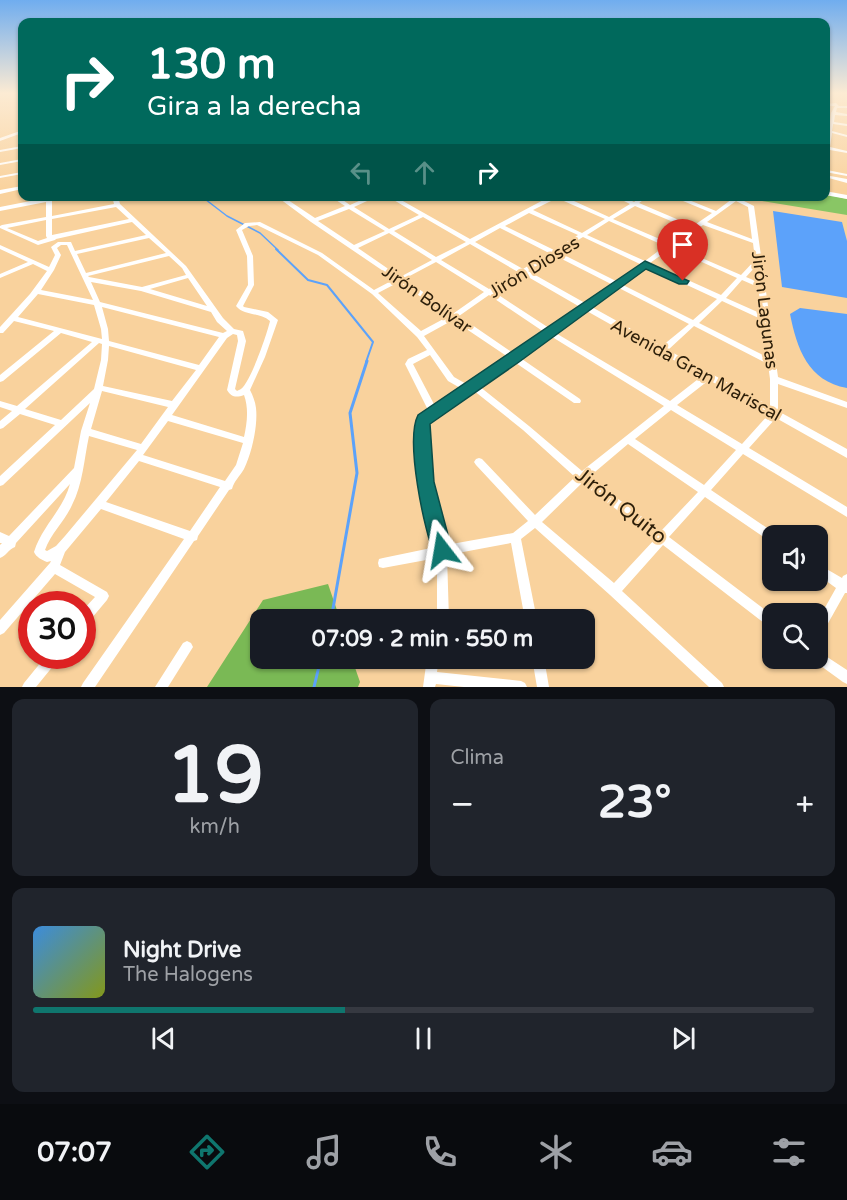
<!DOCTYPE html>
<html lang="es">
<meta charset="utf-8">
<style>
:root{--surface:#171b24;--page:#20242c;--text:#f1f3f6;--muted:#9ea1a6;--line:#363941;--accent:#0f766e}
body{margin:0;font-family:"Varela Round",sans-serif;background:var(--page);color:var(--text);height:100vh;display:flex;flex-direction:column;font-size:22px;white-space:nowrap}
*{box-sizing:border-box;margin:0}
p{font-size:20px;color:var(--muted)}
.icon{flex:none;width:33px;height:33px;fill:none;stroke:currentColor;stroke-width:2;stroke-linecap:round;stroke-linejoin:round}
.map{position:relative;height:687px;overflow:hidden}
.details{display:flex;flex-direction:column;gap:12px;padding:12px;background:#0d0f14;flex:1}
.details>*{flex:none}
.top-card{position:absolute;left:18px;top:18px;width:812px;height:183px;border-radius:12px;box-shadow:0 2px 4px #0004;background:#00695c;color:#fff;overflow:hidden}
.fabs{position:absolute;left:762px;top:525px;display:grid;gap:12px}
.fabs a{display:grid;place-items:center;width:66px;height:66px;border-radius:12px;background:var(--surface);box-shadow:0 2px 4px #0004;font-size:30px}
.speed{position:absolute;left:18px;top:591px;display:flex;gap:12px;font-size:30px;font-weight:700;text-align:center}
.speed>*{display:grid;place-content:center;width:78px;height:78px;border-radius:50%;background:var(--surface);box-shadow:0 2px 4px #0004;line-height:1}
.speed .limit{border:9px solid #d22;background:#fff;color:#111}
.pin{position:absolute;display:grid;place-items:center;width:51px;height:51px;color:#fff;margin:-62px -26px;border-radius:50% 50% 50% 0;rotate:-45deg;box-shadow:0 0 6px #0007}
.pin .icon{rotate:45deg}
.me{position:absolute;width:66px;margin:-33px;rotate:346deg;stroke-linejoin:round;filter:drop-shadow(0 0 4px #0008)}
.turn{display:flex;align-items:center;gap:21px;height:126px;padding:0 30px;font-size:27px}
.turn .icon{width:78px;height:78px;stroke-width:2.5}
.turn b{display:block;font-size:42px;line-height:51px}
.lanes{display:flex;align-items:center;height:57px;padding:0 30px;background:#0003;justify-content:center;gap:30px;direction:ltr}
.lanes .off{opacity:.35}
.big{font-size:45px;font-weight:800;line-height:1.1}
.details .tile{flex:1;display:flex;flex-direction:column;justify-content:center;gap:9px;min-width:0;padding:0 21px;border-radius:12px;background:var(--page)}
.details .dial{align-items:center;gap:0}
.dial b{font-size:78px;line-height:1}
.song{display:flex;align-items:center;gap:18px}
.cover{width:72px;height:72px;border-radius:9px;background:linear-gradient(135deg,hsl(210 70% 55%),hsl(70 70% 35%))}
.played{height:6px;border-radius:3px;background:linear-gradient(90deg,var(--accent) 40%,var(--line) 40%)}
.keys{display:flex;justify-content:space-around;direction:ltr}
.heat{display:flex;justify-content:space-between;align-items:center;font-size:33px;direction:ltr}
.details .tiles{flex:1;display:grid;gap:12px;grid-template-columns:1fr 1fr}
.tile:last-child{grid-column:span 2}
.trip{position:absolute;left:250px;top:609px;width:345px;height:60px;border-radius:12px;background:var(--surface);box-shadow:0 2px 4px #0004;font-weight:800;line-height:60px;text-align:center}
.dock{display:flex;height:96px;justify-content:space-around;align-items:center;background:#090b0e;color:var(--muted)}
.dock .icon{width:42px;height:42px}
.dock .active{color:var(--accent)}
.dock b{font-size:27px;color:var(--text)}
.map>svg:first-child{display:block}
</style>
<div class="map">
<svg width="847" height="687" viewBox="0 0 847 687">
<rect width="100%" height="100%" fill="#f9d29d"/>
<path fill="#89c665" d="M825,194L847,199V215L762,201L761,197L825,196Z"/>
<path fill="#7ab955" d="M328,584L340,619L261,620V658L352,659L360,682L358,687H207L263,600Z"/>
<path fill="#5ca2fa" d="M773,211L842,222L847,241V298L782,287Z
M800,308L847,314V388C808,381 797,349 790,314Z"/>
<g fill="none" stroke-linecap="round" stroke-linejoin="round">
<path stroke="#5ca2fa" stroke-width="1.5" d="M201,196L227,216L260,233L278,250"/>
<path stroke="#5ca2fa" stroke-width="2" d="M276,249L308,280L327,285L373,342L366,362"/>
<path stroke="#5ca2fa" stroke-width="3" d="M331,620L357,473L350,413L367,361
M314,687L321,658"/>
<path fill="#fff" fill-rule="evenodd" d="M836,103L839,106H847V108H837L836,112L847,114V116L835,115L834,122L847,124V126L833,124L832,131L847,135V137L832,133L830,147L847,151V153L830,150L827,170L847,174V176L825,172V146H826L828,132L825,131V129L828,130L829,124L825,123V121H830L831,113L835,106H825V104Z
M20,131H22V133L0,141V138Z
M22,146V148L0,152V150Z
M22,159V161L0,165V163Z
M22,172V174L0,178V176Z
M825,175L847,179V183L825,177Z
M22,186V189L0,194V190Z
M825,191L847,195V199L825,195Z
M46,196H69L52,201V216L114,204L112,196H118L120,204L186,266L223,318L234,329L243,331L246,341L235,389L237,391C238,390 240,390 241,389C251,381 267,334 270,321C259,312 244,316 236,306L248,285L247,256L236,230L245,223L260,222L322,253L374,290L395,279L311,222L276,196H282L315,218L345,206L330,196H337L350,205L370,196H378L354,207L389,229L419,215L387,196H394L470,239L551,196H563L609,217L630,204L614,196H622L634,202L642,196H649L639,203L693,226L712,213L671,196H679L716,211L732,199L727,196H742L740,199L754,206L778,377L847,402V408L778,384V411L847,449V458L776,418L749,448L847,507V517L743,454L711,490L776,534L777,536H772V542L768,540L705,497L669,537L772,615V628L768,626L663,545L622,591L722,683L724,687H709L610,595L535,528L521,539L537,620H525L511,543L447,555L449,620H437V558L383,568L379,567L378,563L379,559L383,558L436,547L421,482L418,422L419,420L429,412L405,364L408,359L427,350L417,337L372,294L318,255L257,225L249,226L242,230L253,256L254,285L243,306L244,307L268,312L278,320L265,357L250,390C253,396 255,401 256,408C258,425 252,453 244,469C240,476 234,481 232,489L229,490L198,536L197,540L194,541L95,687H81L83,683L184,539L101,509L65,552L60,565L107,592L109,596L107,600L86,625L82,627V611L95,597L55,574L4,633L0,635V620L50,563L51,561L47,562C42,560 36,557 34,552C42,526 63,510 70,484L16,543L15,547C9,549 6,556 0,558V545L2,543H0V532L9,536L74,468L81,431L90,403L3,485L0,486V476L55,425L20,414L3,428L0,429V421L12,411L0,407V401L17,406L92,342L61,333L3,381L0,382V375L54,331L14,321L3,333H0V327L30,294L47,271L33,264L0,278V274L28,262L0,249V245L49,267L55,255L51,247L58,242H71L75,251L146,235L132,222L56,239L55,240L38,245L0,228V226L2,225L46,217V202L0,211V207L46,198ZM557,198L605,219L582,233L533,210ZM736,201L748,207L752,239L707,222ZM635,206L690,229L669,243L613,219ZM116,207L129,219L52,235V219ZM349,209L385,231L354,245L318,221ZM529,213L578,235L554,250L505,226ZM423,217L466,242L436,257L394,231ZM46,220V236L47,238L38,241L7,228ZM609,221L665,246L645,261L587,235ZM703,225L753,243L755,260L741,275L674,246ZM500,228L549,253L523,269L475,242ZM389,233L432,260L400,277L358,248ZM583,237L640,264L616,281L558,252ZM149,238L166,253L86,273L77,254ZM470,244L518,272L489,289L441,260ZM61,245H67L93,300L41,290L54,270L61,255L57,248ZM671,248L737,278L721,295L650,263ZM554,255L611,284L585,303L528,271ZM169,256L182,268L186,275L142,287L89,277L88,276ZM436,262L484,292L454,313L404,279ZM646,266L717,299L693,320L621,284ZM756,266L758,282L746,277ZM523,274L580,307L549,328L494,292ZM188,278L207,306L150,289ZM742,280L758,287L762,314L726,298ZM91,282L141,291L211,312L217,322L227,331L223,333L100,302ZM399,282L449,316L421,331L378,293ZM617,287L689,324L662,346L590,306ZM38,294L94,305L101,329L102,339L18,317ZM489,295L544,332L513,353L459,316ZM722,301L763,320L767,357L699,323ZM102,307L219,337L199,365L109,341L108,329ZM585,310L702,376L670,401L554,332ZM453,320L508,357L468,385L454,377L424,336ZM694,326L768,364L770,379V406L668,350ZM233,334L237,335L238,341L227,390C231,397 236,398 244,395C249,409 247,423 244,437L172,415L227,338ZM549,335L664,406L582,471L529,426L479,386L513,361L574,403H580L581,401L580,399L519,357ZM99,343L102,344L101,360L94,389L61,420L25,409ZM109,346L196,370L172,401L103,386L108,360ZM430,355L448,381L462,389L436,408L413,364ZM709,380L769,414L742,444L677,405ZM473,390L523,430L575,477L535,515L482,459L479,458L476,459L474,462L476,465L528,521L513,533L446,545L431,482L426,423ZM102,391L168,407L141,444L91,429ZM671,410L736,450L704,485L635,439ZM168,421L243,443L236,465L225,481L143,455ZM89,436L137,450L65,536L56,546L47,551L45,550C51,533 65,521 72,505C83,484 84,459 89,436ZM628,444L698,492L661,531L589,477ZM139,461L220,487L190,531L106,502ZM582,483L655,539L614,583L542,522Z
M818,564L842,578L843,576L847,574V593H845L822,634L818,636V620L836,588L818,575Z
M187,641L191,643L193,647L168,687H155L183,643Z
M818,651L847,670V684L843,682L814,661L813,658H818Z
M46,656H60L58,660L36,687H22L24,683Z
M427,658H439L437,672L521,681L525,683L527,687H464L436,684L435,687H423Z
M532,658H544L549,687H537Z"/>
</g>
<linearGradient id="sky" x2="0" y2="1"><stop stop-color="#70adef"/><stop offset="0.49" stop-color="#fcebd3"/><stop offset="1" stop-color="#fcebd3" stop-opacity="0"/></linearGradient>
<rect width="847" height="190" fill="url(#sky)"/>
<path fill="#0f766e" stroke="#0a4d48" stroke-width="1.5" d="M645,261L689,281L687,284H679L646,269L519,362L430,424L434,482L452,550L449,557L442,560L435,557C424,530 405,440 418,415Z"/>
<g text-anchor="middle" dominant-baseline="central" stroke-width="5" stroke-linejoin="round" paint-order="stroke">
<g font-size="18" fill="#2c1e09" stroke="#f9d29d">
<text transform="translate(534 267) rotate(-31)">Jirón Dioses</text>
<text transform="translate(427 299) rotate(35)">Jirón Bolívar</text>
<text transform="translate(765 310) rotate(83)">Jirón Lagunas</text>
<text transform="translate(696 370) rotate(29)">Avenida Gran Mariscal</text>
</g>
<g font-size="21" fill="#2c1e09" stroke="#f9d29d">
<text transform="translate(621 506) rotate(38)">Jirón Quito</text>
</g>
</g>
</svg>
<div class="fabs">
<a><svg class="icon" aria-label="sound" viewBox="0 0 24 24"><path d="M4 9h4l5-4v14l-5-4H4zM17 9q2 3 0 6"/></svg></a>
<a><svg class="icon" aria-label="search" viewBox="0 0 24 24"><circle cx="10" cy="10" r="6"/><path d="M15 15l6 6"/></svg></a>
</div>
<div class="speed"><div class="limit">30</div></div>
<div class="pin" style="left:683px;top:281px;background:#d93025"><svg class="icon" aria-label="arrive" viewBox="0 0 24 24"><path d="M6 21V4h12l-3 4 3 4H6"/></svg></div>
<svg class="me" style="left:442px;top:550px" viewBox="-20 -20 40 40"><path d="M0-17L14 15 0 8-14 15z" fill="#0f766e" stroke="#fff" stroke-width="4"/></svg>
<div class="trip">07:09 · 2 min · 550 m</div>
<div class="top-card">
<div class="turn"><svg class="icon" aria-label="right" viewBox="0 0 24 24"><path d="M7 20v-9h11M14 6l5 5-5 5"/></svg><div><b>130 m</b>Gira a la derecha</div></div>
<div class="lanes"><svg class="icon off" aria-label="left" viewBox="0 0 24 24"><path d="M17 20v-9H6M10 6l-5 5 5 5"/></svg><svg class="icon off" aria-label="ahead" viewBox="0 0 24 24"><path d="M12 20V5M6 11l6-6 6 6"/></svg><svg class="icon" aria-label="right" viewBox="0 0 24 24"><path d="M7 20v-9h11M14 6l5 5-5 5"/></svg></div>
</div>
</div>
<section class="details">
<div class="tiles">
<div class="tile dial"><b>19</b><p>km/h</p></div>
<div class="tile"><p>Clima</p>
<div class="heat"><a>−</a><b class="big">23°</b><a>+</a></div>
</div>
<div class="tile">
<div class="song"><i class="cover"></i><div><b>Night Drive</b><p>The Halogens</p></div></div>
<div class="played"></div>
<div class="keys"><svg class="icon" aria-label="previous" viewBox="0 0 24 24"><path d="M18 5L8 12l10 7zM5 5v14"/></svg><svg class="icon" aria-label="pause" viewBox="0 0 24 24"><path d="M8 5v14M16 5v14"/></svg><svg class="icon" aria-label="next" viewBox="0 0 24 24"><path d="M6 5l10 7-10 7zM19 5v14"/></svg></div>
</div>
</div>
</section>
<nav class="dock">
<b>07:07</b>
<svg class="icon active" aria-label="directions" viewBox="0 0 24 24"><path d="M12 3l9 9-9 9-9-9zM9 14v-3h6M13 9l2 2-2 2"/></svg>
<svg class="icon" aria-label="music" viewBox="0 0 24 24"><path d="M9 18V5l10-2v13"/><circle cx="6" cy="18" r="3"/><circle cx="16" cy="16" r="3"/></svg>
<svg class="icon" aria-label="phone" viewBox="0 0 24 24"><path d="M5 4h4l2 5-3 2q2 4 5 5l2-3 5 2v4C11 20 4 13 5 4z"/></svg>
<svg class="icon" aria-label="climate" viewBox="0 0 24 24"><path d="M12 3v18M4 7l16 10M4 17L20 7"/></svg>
<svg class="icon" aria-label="car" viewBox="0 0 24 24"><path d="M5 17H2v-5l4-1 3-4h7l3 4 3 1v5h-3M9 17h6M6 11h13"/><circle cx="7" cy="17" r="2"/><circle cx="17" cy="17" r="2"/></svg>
<svg class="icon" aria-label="filters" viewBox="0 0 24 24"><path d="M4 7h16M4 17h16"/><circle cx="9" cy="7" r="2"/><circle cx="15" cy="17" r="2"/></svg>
</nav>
